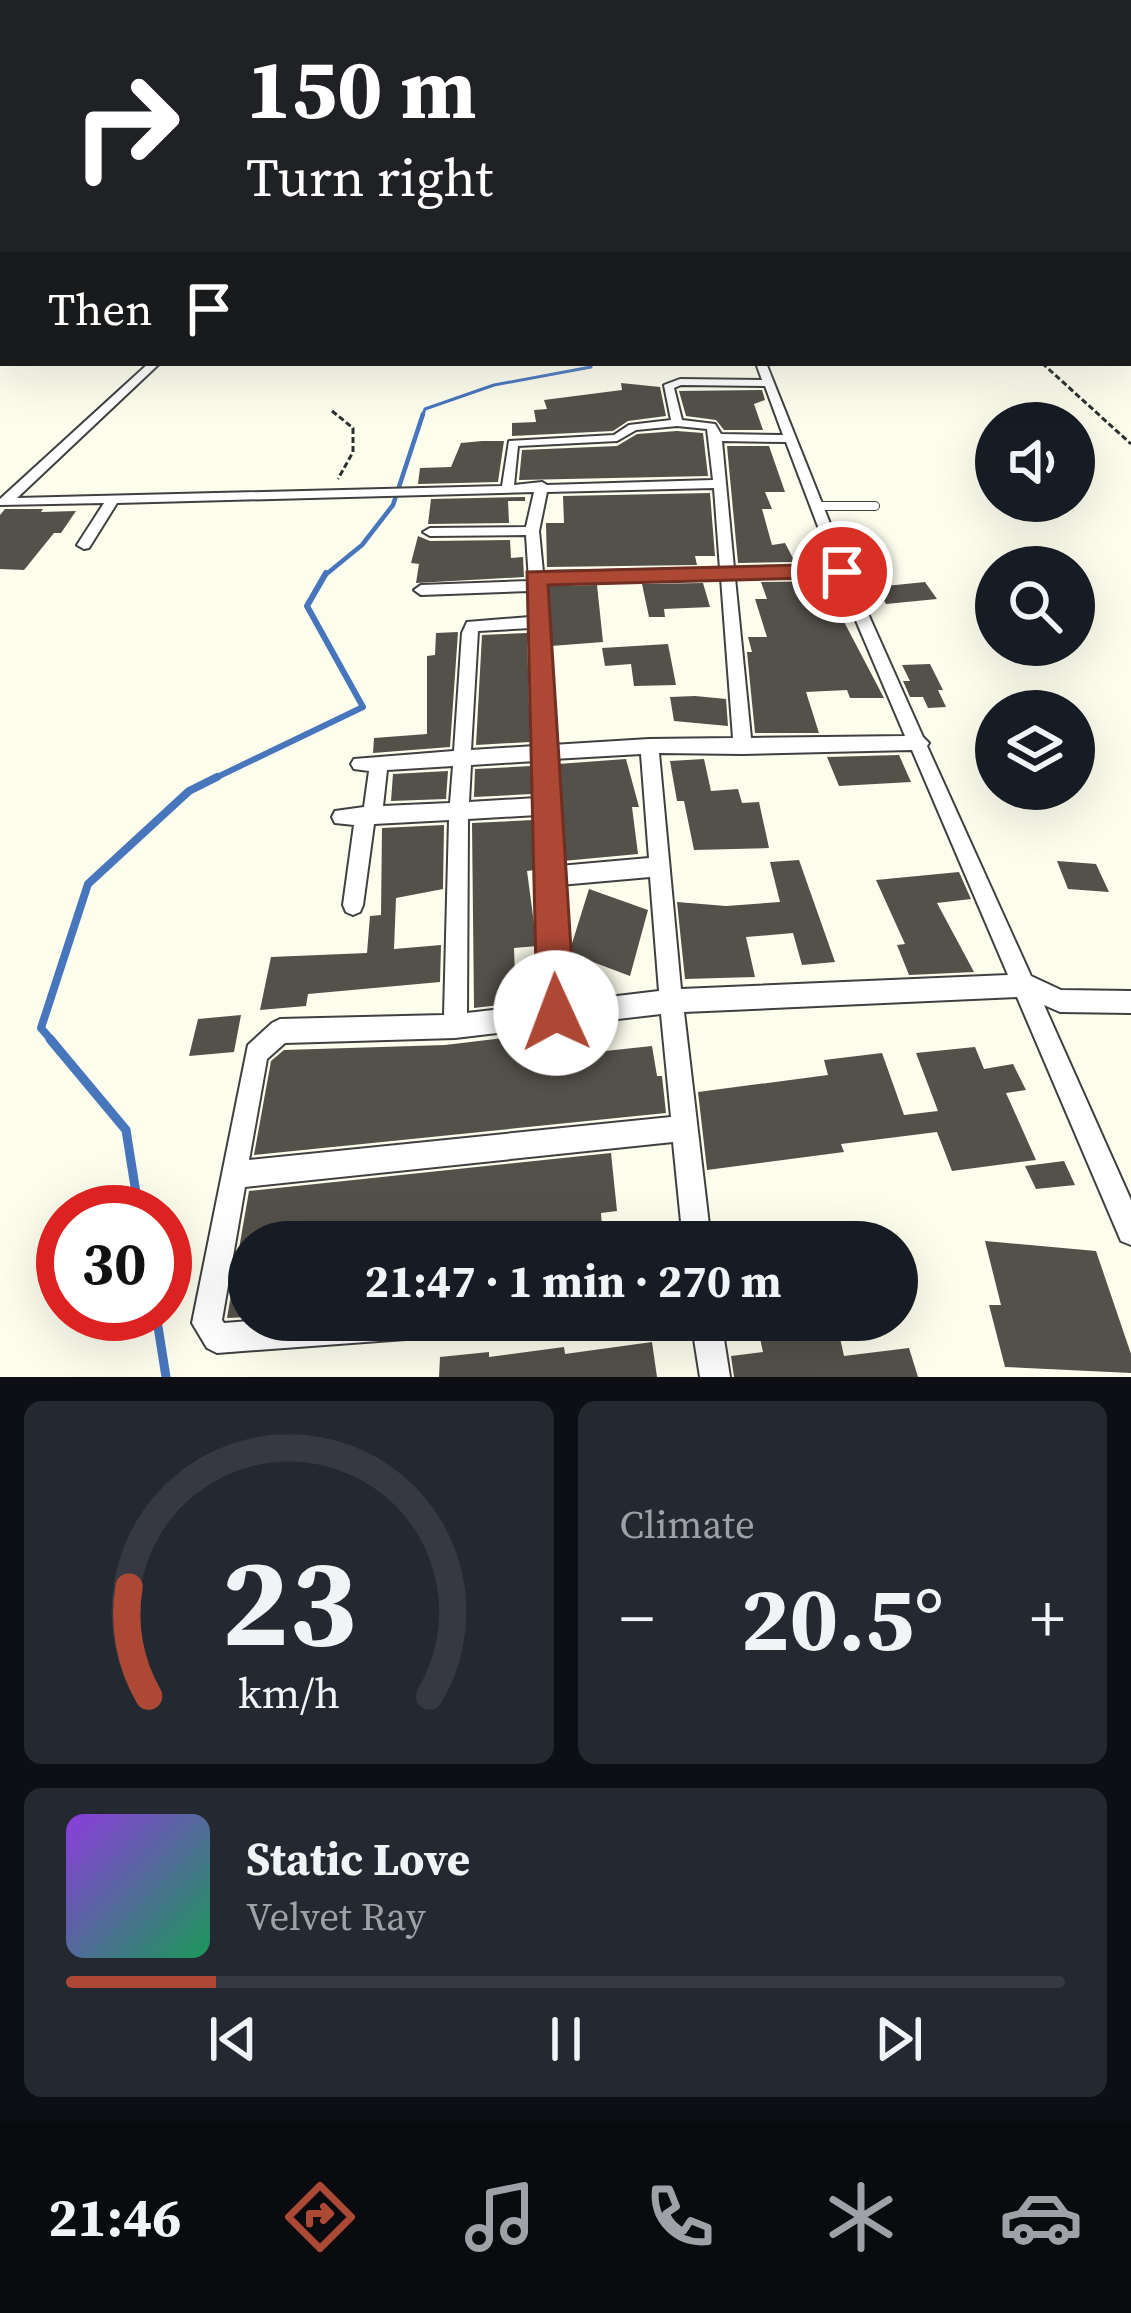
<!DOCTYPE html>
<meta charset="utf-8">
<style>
:root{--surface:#171b24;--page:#242831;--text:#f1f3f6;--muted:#9ea1a6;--line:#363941;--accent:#ad4835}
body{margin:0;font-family:"Source Serif 4",serif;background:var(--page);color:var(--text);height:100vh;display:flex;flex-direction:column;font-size:45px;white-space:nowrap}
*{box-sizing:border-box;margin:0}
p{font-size:39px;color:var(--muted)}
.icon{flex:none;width:66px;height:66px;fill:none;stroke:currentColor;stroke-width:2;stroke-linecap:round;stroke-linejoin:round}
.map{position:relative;height:1377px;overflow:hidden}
.panel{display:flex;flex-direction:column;gap:24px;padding:24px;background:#0d0f14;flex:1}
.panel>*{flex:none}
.banner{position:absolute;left:0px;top:0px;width:1131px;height:366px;box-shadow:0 12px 48px #0002;background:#202124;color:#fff;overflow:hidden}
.controls{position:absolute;left:975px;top:402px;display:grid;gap:24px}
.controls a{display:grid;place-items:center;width:120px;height:120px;border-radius:50%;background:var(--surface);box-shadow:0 12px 48px #0002;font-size:60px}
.speed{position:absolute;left:36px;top:1185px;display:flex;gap:24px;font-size:60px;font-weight:700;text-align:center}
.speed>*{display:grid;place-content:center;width:156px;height:156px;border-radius:50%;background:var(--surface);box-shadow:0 12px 48px #0002;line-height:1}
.speed .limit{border:18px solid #d22;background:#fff;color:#111}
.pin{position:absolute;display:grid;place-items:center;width:102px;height:102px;color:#fff;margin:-51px;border:6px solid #fff;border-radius:50%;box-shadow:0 3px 12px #0007}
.me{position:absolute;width:132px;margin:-66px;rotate:358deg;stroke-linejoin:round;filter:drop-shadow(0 0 9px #0008)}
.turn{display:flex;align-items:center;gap:42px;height:252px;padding:0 48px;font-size:54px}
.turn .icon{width:156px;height:156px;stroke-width:2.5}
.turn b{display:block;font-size:84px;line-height:102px}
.then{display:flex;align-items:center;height:114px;padding:0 48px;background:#0003;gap:24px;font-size:45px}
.big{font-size:90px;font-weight:700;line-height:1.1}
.panel .widget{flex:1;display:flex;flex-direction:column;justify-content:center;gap:18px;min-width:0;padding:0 42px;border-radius:18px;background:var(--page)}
.panel .dial{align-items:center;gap:0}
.dial svg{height:312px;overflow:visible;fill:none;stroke:var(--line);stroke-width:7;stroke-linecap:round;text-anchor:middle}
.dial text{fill:var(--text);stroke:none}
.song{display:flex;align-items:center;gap:36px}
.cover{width:144px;height:144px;border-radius:18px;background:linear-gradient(135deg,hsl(270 70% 55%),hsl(150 70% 35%))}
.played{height:12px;border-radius:6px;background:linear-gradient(90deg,var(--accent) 15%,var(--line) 15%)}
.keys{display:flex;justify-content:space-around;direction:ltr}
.heat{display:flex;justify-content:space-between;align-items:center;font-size:66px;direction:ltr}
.panel .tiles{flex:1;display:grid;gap:24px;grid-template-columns:1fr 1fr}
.widget:last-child{grid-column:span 2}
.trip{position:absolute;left:228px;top:1221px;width:690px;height:120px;border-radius:60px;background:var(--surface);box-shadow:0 12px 48px #0002;font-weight:700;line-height:120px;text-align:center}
.tabs{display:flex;height:192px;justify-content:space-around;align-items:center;background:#090b0e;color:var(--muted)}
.tabs .icon{width:84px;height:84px}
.tabs .current{color:var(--accent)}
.tabs b{font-size:54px;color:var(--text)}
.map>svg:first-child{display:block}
</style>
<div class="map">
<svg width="1131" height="1377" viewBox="0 0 1131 1377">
<rect width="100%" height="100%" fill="#fdfdee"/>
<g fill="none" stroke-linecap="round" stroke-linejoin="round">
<path stroke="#4876bd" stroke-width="3" d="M422,417L425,409L494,385L591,367V363"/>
<path stroke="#4876bd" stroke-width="4.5" d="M324,576L362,545L393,505L423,414"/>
<path stroke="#4876bd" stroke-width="6" d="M211,780L363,707L307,606L326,573"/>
<path stroke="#4876bd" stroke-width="8" d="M53,1042L41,1028L88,884L189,791L217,777"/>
<path stroke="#4876bd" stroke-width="9" d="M50,1039L126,1130L139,1212
M156,1314L166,1377"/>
</g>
<path fill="#54504a" d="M621,383L660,387L666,416L628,421L613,431L512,436V423L536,422L534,410L547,409L544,400L622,390Z
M762,390L765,400L754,404L763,430H724L716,420L686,416L679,391Z
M677,431L703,433L708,476L519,480L522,450L617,446L637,434Z
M482,441H504L498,482L418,484L420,468L451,467L461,443Z
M727,446H769L785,492H765L772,509H762L772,545L785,543L795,562L738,563Z
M710,493L715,556H695L697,565L547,567L546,523H564L563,496Z
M525,497V501H508L509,523L428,524L431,499Z
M5,509H43L41,512L76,511L61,533H54L24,570L0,569V515Z
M418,536L430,541L510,540L511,558L523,557L524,577L416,583L419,564L411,563Z
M834,581L847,618H842L884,698H850L847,690L806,692L819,733H755L747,652H752L748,637H767L755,599H767L761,582Z
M925,582L937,599L886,604L876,587Z
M703,583L710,607L664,609L665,617H649L642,584Z
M597,585L603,642L551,646L548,586Z
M458,632L450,747L373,753L374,738L427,734V656L435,655L436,633Z
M527,633L530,742L476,745L482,635Z
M668,644L676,685L634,686L631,664L605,666L602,648Z
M930,664L943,690H938L946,707L928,708L923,697H910L903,681H910L902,665Z
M695,696L726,699L728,726L674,721L670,697Z
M899,755L911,782L839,786L827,757Z
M626,759L639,807H632L638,854L563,861L558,764Z
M704,759L711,791L738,789L742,803L759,802L769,848L694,850L684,801H677L670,761Z
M531,766L532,794L474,797L475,769Z
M448,771L446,799L391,801L393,774Z
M533,820L535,870L527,871L537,946L514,948L516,1003L474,1008L472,823Z
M444,825L443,889L396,898L394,949L441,945L440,982L308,994L306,1006L260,1010L271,957L367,953L370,916L381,915L382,828Z
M799,860L835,962L802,965L793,933L746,937L755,977L685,979L677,902L726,906L780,902L770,862Z
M1057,861L1096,864L1109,892L1068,889Z
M959,872L971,899L937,903L974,972L909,975L897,945L905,944L876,880Z
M589,889L648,910L630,976L569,953Z
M241,1015L234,1052L189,1056L198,1019Z
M594,1027L596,1052L652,1046L657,1076H662L666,1113L254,1155L271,1061L284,1050L445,1045Z
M975,1047L984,1069L1013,1064L1026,1090L1006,1093L1036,1160L952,1171L937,1132L841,1144L844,1152L707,1170L698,1092L828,1075L824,1060L882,1053L904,1115L938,1111L916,1053Z
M611,1153L617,1211L601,1213L603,1242H249V1317L227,1318L249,1191Z
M1064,1161L1075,1185L1036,1189L1025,1166Z
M985,1241L1096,1251L1131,1354V1373L1005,1367L989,1305H1001Z
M756,1320H836L844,1356L909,1348L918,1377H734L731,1356L763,1352Z
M652,1342L657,1377H439L440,1357L489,1352V1357L564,1347L565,1354Z"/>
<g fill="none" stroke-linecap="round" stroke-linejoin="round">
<g stroke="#404040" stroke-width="10">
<path id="service" d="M817,506H875"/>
</g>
<g stroke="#404040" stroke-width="4">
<path id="minor" d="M1128,198L1131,199V203L1128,202Z
M1128,282H1131V288H1128Z
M149,363H160L17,498L502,486L509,441L614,435L629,425L671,420L664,385L680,379L762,380L756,363H766L849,571L923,737L929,743L927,746L1031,976L1061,990L1131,991V1013L1060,1012L1044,1005L1131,1200V1245L1121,1241L1017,997L684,1012L711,1242H683L673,1142L245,1187L222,1320L224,1323L262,1320H475L470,1330L460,1335L217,1353L207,1348L192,1323L248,1045L272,1023L280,1019L444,1015L449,820L374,824L363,905L360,912L353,915L346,912L343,905L354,825L335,823L332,817L335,811L364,807L369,771L354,769L351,764L354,759L454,751L462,633L467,622L530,617L529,591L421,595L414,590L421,585L529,581L526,535L430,536L423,532L430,528L526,527L534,492L117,503L89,548L84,549L77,545L104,503L0,505V499ZM681,385L765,386L783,435L721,434L715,424L682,420L674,388ZM677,426L707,429L713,480L547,485L542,482L514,485L518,446L617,441L636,430ZM722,441L786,442L833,566L734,568ZM714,488L720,569L543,572L539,531L547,492ZM837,576L905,736L751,738L735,578ZM721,578L733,738L649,739L552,745L543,582ZM531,628L535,746L471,750L478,631ZM912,750L1008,975L681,989L659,753L743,754ZM641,754L649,858L559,866L553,759ZM535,761L537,798L469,802L471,765ZM453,766L450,803L383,806L387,770ZM537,815L544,1004L467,1013L468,819ZM650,877L659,991L567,1002L560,885ZM661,1014L671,1117L249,1160L267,1059L285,1043L455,1038Z
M691,1320H721L730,1377H700Z"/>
</g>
<g stroke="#2f2f2f" stroke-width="3">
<path id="secondary" d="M1128,247H1131V253H1128Z
M1128,302L1131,303V312L1128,311Z"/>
</g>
<path stroke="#2f2f2f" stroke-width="3" stroke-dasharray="6 3" stroke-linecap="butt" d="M1042,363L1131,444
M332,411L353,428V452L338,479"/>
<use href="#service" stroke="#fff" stroke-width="8"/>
<use href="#minor" fill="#fff" fill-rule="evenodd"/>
<use href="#secondary" fill="#eff6b1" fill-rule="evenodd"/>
</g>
<linearGradient id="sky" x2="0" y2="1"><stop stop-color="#95bfeb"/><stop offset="0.51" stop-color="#fefef7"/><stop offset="1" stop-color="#fefef7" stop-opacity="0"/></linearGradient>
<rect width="1131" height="388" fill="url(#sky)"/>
<path fill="#ad4835" stroke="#702f22" stroke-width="3" d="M842,564L854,572L850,577L548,585L575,1013L569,1027L556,1032L542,1027L537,1013L527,572Z"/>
</svg>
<div class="controls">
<a><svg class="icon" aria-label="sound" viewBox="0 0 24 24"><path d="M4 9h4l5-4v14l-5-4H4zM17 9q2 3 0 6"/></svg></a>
<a><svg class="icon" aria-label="search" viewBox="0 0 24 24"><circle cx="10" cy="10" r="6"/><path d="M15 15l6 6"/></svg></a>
<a><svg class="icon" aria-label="layers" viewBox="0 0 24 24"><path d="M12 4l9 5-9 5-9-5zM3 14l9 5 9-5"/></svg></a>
</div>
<div class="speed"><div class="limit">30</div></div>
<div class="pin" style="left:842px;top:572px;background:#d93025"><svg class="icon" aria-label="arrive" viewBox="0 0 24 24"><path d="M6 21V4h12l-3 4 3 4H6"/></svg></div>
<svg class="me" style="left:556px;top:1013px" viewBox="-20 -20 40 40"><circle r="19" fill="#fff"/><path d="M0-13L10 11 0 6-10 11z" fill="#ad4835"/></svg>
<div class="trip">21:47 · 1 min · 270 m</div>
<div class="banner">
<div class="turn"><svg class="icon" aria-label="right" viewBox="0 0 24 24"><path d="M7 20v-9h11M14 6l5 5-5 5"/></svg><div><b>150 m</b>Turn right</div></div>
<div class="then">Then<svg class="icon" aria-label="arrive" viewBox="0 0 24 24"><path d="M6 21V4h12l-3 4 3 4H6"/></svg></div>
</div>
</div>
<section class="panel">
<div class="tiles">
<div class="widget dial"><svg viewBox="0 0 100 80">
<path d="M14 69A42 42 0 1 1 86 69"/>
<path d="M14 69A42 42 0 0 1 9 41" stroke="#ad4835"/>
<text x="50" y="56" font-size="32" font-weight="700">23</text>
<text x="50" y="72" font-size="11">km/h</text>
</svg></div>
<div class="widget"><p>Climate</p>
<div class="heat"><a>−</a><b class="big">20.5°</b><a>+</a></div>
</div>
<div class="widget">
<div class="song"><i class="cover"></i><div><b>Static Love</b><p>Velvet Ray</p></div></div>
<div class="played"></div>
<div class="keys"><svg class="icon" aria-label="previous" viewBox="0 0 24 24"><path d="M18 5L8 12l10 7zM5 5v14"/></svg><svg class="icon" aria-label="pause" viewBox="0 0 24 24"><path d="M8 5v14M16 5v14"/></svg><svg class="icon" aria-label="next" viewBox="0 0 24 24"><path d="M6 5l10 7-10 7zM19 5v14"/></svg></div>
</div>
</div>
</section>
<nav class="tabs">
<b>21:46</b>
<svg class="icon current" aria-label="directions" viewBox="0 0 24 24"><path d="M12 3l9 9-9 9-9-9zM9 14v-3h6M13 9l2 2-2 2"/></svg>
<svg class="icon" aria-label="music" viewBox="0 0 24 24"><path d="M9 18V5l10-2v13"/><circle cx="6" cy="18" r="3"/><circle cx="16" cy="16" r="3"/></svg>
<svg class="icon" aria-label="phone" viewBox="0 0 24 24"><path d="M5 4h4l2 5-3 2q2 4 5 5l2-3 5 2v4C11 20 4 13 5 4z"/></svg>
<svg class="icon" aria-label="climate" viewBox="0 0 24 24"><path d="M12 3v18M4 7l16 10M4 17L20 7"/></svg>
<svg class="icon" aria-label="car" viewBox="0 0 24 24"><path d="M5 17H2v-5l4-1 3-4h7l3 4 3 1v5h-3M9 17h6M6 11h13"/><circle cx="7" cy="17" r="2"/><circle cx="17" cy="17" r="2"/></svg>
</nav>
